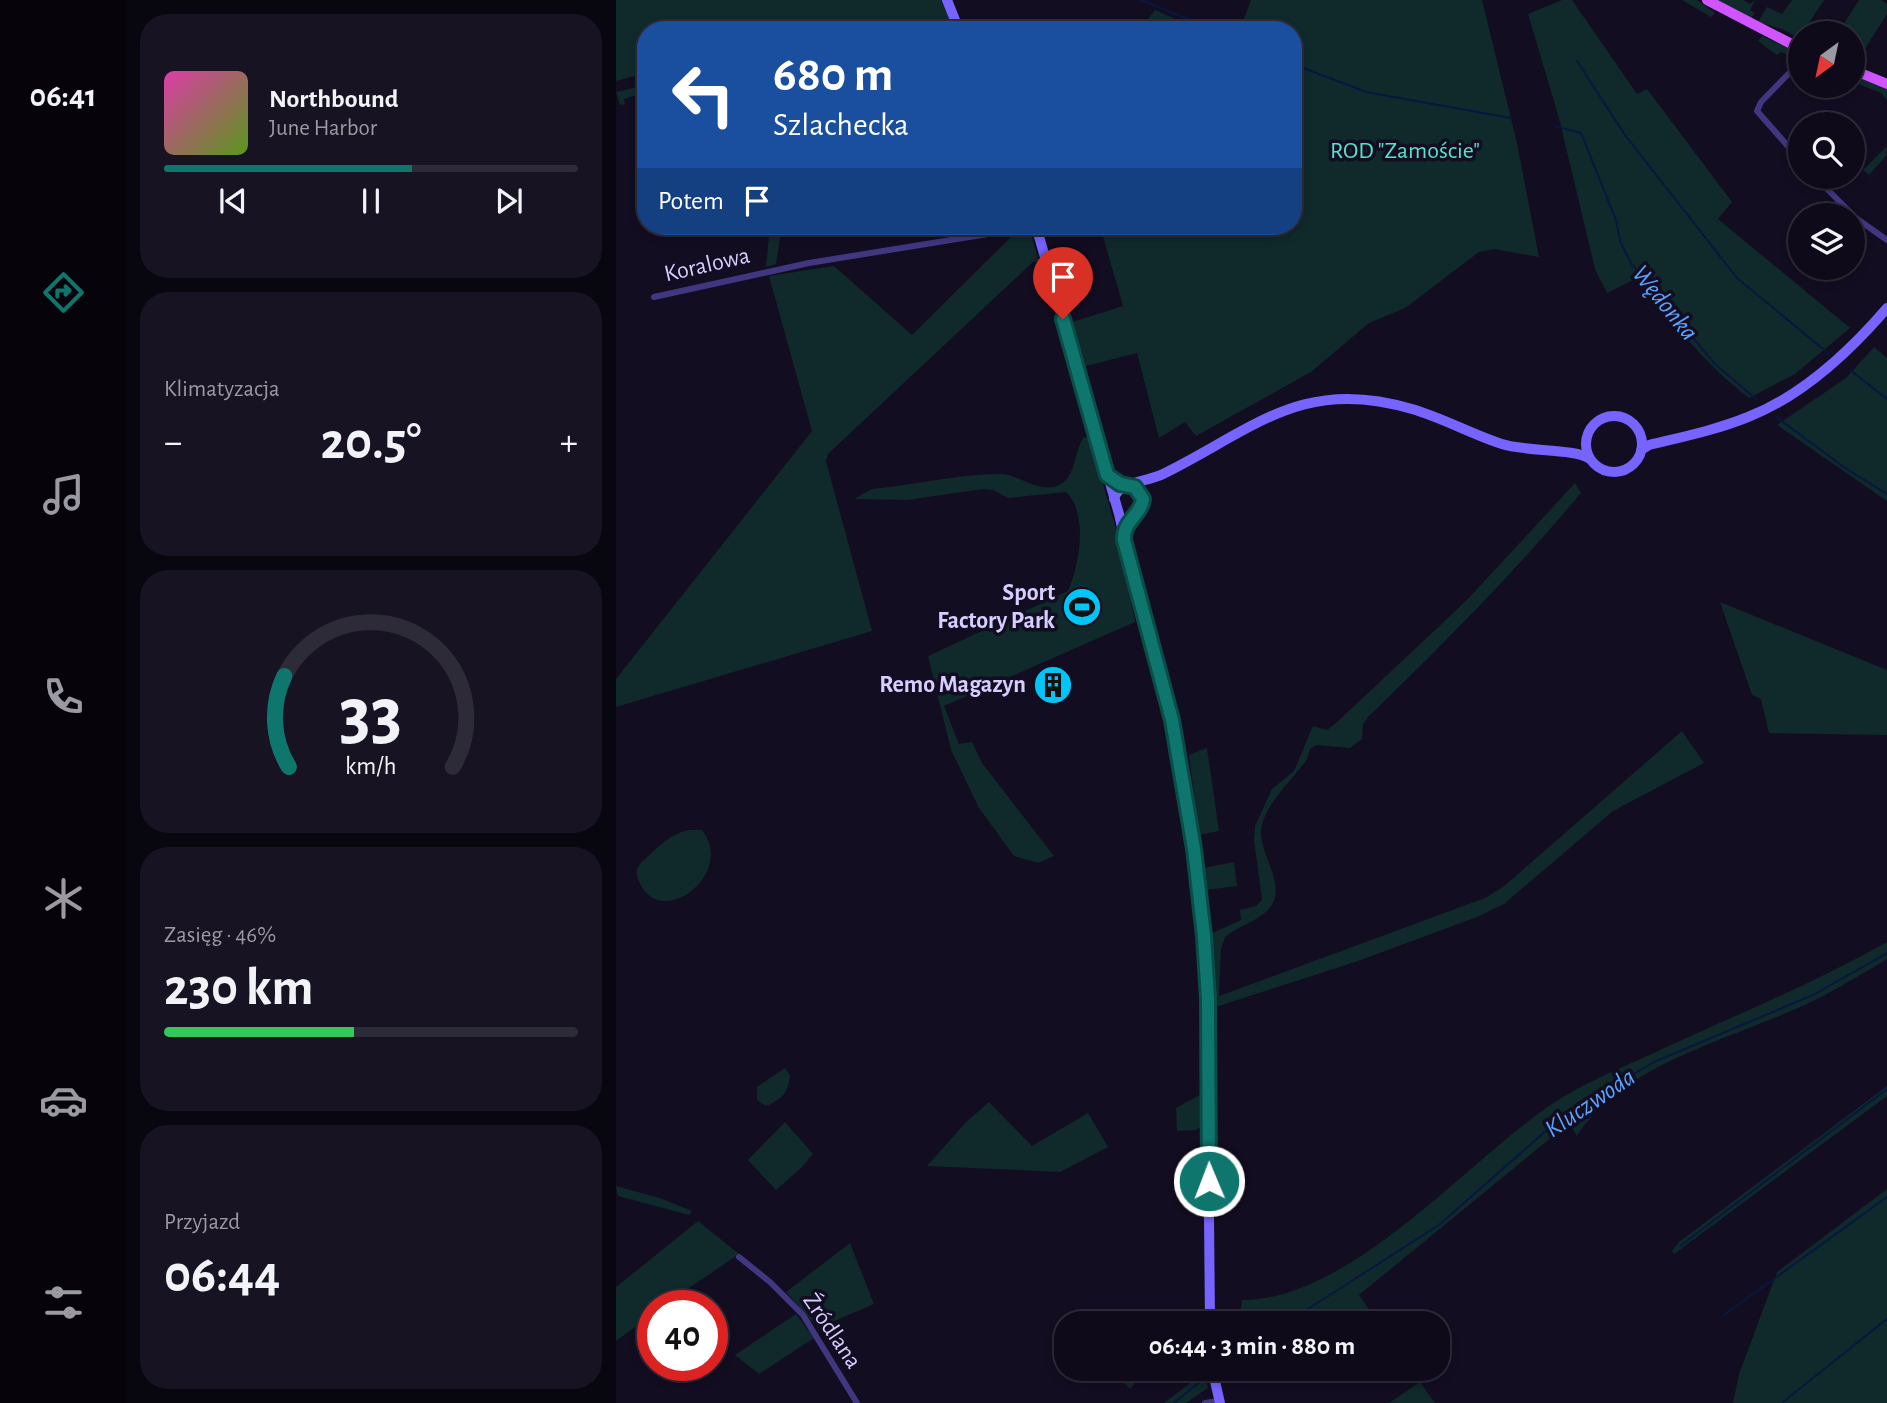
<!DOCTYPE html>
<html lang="pl">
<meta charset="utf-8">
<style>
:root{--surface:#0e0a19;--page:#171322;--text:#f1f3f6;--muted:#9b9aa2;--line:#2e2b38;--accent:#0f766e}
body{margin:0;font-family:"Alegreya Sans",sans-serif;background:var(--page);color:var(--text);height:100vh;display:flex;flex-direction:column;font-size:26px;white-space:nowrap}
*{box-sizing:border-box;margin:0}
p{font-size:23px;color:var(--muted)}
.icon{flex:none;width:38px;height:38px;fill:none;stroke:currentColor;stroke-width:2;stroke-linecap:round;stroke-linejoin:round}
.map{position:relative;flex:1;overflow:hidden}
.panel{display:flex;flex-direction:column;gap:14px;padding:14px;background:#08060e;width:490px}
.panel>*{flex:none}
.top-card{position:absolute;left:21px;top:21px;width:665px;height:214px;border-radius:28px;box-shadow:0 4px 10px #0003,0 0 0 2px var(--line);background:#1a4fa0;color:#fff;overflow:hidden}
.needle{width:46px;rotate:213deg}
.controls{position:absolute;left:1172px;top:21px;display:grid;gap:14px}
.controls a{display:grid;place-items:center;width:77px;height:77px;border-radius:50%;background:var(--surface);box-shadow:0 4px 10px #0003,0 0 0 2px var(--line);font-size:35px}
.speed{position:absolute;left:21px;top:1290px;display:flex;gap:14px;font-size:35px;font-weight:700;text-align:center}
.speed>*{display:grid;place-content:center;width:91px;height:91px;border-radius:50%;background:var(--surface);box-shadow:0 4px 10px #0003,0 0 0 2px var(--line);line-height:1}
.speed .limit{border:10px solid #d22;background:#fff;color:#111}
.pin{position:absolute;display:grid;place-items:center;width:60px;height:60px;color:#fff;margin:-72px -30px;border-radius:50% 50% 50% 0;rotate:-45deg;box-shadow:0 0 7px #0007}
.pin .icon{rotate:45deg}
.me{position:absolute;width:77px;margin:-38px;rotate:359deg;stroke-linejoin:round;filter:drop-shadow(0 0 5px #0008)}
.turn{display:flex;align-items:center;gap:24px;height:147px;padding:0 21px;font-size:32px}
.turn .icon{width:91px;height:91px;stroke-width:2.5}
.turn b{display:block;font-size:49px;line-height:60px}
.then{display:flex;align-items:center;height:66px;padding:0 21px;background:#0003;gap:14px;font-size:26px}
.big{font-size:52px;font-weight:700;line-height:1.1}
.panel .tile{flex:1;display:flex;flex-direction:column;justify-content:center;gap:10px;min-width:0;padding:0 24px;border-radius:28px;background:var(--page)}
.panel .dial{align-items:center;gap:0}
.dial svg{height:182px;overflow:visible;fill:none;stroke:var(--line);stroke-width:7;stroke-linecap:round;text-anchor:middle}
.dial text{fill:var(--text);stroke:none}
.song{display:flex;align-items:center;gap:21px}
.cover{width:84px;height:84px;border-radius:10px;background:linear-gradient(135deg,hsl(320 70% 55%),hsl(90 70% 35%))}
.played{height:7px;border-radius:4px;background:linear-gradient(90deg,var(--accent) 60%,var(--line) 60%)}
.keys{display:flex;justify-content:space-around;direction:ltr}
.heat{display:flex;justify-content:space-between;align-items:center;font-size:38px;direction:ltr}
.charge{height:10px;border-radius:5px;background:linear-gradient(90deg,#34c759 46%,var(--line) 0)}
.trip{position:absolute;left:438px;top:1311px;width:396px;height:70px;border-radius:28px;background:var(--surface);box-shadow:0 4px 10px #0003,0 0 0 2px var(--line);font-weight:700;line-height:70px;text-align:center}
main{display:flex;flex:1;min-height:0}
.menu{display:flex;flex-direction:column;width:126px;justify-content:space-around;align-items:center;background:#06040a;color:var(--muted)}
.menu .icon{width:49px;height:49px}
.menu .on{color:var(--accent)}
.menu b{font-size:32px;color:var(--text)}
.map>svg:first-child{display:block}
</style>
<main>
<nav class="menu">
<b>06:41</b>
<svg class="icon on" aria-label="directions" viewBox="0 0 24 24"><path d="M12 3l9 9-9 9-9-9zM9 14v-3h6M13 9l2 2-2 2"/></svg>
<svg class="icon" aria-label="music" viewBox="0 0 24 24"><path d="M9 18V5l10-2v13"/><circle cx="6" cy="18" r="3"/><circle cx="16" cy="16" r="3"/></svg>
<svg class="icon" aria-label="phone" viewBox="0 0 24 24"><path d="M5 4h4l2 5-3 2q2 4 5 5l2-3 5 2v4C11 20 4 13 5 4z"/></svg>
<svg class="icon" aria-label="climate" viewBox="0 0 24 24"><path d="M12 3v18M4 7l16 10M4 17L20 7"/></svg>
<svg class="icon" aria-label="car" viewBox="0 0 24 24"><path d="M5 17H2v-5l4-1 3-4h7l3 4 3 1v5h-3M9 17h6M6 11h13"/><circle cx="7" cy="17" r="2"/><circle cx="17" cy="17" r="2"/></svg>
<svg class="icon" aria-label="filters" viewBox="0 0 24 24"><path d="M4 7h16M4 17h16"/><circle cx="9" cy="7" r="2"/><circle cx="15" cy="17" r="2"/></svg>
</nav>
<section class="panel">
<div class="tile">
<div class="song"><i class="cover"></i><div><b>Northbound</b><p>June Harbor</p></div></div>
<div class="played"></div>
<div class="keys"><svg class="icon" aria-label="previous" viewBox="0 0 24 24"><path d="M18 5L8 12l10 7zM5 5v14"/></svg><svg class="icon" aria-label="pause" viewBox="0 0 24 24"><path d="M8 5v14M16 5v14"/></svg><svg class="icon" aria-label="next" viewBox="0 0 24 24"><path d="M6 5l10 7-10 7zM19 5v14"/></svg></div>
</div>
<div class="tile"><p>Klimatyzacja</p>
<div class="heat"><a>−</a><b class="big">20.5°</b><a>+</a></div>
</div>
<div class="tile dial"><svg viewBox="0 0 100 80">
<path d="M14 69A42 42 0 1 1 86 69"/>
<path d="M14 69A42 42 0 0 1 12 29" stroke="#0f766e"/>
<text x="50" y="56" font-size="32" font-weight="700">33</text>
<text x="50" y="72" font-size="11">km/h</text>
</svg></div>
<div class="tile"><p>Zasięg · 46%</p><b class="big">230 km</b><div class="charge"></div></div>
<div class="tile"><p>Przyjazd</p><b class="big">06:44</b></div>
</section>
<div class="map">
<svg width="1271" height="1403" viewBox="0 0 1271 1403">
<rect width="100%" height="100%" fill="#120d21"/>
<path fill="#10292b" d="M0,0H326L338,30H30V73L0,81Z
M635,0H866L901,143L923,257L878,249L863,252L789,308L753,323L695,372L580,436L569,422L543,438L521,353L466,367L453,323L507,306L484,226H677V30H624Z
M946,0H956L1021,94L1031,89L1116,202L1102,219L1234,328L1179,374L1133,398C1088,364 1056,321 1021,278L991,293L979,269L943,118L912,14Z
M1066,0H1081L1099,13L1095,17Z
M1102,0H1127L1134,4L1139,0L1134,10L1139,13L1135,18Z
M1176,0H1208L1183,38L1166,29L1142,22L1151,7L1166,14Z
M1243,0H1265L1271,4V14L1240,63L1237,62V33H1222Z
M539,10L585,30H523Z
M1146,36L1179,51L1181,60L1177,64L1178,58L1165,52L1161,55L1142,41Z
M1237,76L1271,89V100L1265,93L1237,82Z
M30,85V92L8,99L9,104L4,105L0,92Z
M1271,146L1270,156L1253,175L1247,170Z
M154,226H166L160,264L150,267Z
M404,228L414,230L423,262H417L212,454L210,461L256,631L0,707V679L196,431L153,276L218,266L296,335Z
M1258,347L1271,358V501L1161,425L1230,378Z
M468,437L474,438L502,536L519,622L328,706L343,744L356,742L366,763L438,856L422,863L398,856L363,808L335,750L312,656L452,591C463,566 473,513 450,492L392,498L377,490L367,489L291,500L238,499L256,489C297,485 343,474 384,474C404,474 424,496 445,484C460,476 458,451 468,437Z
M959,483L965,493C899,572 827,644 753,716L747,724L746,739L734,748L701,745L694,749L691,759C677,780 647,805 645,831C644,858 675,889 650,912C637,923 621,927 609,937L605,949L603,996L869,898L887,887L1066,731L1088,763L997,811L888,904L861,917L742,961L600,1007L602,997L596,998L594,934L625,920L624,910L640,906L646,900L638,840L639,826L656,789L678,771L697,726L711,730L720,723L851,600Z
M1104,602L1271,670V735L1153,733L1145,699L1136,695Z
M591,748L603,831L583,835L573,755Z
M72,830H86C121,874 42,934 22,879C19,871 21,866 28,860C41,848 54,834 72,830Z
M618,862L621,886L589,890L587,868Z
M1271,942V959C1248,973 1224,987 1201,999C1124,1038 1009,1060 961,1136L953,1123L743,1295L757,1315L745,1323H623L626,1300C732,1301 850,1163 933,1106C966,1083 1006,1068 1042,1051C1119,1015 1197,984 1271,942Z
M169,1068L174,1075C172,1093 167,1099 150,1106L141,1100V1087Z
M1271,1086V1096L1058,1254L1056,1251L1063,1242Z
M587,1093L586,1126L580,1130L561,1131L560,1108Z
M373,1102L416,1146L472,1113L492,1147L444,1172L311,1166L350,1122Z
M169,1122L197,1154L185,1168L160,1190L132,1160Z
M0,1186L44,1198L76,1211L73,1215L2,1196Z
M1271,1189V1403H1117L1123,1374L1161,1272Z
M82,1221L123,1254L48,1305L37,1306V1314L0,1341V1287Z
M234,1243L258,1304L202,1328L170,1292Z
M180,1314L198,1338L143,1374L119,1355Z
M531,1368L514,1389L494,1369V1368Z
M589,1372L592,1388L570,1403H548Z
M804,1382L819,1403H773Z"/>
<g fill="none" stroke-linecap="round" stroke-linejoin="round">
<path stroke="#08173f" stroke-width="2" d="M525,0L599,30
M961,61L1009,135L1121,278L1213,354
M677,64L750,92L895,118
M938,126L965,133L1000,220L1004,241L1015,263L1099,364L1141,400
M1234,370L1271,399
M1159,416L1229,468L1271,494
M1064,1246L1271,1089
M1108,1315L1271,1197
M670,1323L823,1225L948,1115L1038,1062L1197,995L1271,953
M1167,1402L1271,1319
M558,1403L592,1375"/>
<path stroke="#413781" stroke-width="6" d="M1185,61L1145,102L1141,111L1185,161
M1199,177L1237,215
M1237,216L1271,240
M38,297L193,263L378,233L399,226
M123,1257L154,1282L187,1315L241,1403
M589,1403L603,1401"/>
<path stroke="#7764ff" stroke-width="10" d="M331,0L343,30
M420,226L503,514L522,600L556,720L568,782L588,936L591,999L594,1323
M970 444a28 28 0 1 1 56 0a28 28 0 1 1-56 0Z
M1025,450L1033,445C1066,437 1100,430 1132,417C1186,396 1234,351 1271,308
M498,499C502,481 532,482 547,474C638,429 686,376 796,409C827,418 855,434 886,444C909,452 959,448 974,459
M507,533L527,502L525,492L516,486
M596,1368L604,1403"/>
<path stroke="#d054ff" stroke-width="10" d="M1091,0L1185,49
M1237,70L1271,84"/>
</g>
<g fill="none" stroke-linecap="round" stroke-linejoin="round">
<g stroke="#0a4d48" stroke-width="18">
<path id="route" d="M447,319L491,475L504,484L519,487L527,499C525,515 507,521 508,540L556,720L578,849L588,936L592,999L593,1181"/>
</g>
<use href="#route" stroke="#0f766e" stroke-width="12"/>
</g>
<defs>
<g id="stadium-disc" transform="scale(2.0125)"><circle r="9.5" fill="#00c6f8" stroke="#120d21"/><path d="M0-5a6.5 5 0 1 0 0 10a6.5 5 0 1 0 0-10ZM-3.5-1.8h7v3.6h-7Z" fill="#111"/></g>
<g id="building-disc" transform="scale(2.0125)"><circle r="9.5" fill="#00c6f8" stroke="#120d21"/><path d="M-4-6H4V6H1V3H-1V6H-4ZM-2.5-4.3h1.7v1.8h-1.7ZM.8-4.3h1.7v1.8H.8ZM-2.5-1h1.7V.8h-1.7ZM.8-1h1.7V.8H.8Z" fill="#111"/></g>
</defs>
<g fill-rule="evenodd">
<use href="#stadium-disc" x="466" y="607"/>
<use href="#building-disc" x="437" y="685"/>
</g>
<g text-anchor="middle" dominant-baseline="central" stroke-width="7" stroke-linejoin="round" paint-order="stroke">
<g font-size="24" fill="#57e1cc" stroke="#120d21">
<text x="789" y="151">ROD "Zamoście"</text>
</g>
<g font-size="24" fill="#d8cdff" stroke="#120d21">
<text transform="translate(91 265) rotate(-13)">Koralowa</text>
<text transform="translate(216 1331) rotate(56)">Źródlana</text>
</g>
<g font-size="24" font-weight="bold" fill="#d8cdff" stroke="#120d21" text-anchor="end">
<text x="439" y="593">Sport<tspan x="439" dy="28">Factory Park</tspan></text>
<text x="410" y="685">Remo Magazyn</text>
</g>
<g font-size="26" font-style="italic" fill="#5ba3ff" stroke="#120d21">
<text transform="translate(1049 303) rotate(51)">Wędonka</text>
<text transform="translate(974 1103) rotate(-34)">Kluczwoda</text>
</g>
</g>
</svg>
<div class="controls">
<a><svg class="needle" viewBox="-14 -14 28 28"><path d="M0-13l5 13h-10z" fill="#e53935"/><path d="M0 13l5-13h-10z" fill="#9b9aa2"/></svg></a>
<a><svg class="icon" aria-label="search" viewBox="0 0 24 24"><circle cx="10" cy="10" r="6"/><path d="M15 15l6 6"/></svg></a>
<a><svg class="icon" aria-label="layers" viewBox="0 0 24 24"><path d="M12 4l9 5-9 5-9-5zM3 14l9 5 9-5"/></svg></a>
</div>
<div class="speed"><div class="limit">40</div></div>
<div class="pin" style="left:447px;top:319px;background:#d93025"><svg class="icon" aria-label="arrive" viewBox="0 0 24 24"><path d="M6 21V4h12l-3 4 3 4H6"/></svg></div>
<svg class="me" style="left:593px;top:1181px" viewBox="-20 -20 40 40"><circle r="17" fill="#0f766e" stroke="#fff" stroke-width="3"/><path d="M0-11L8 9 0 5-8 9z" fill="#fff"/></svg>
<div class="trip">06:44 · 3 min · 880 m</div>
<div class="top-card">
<div class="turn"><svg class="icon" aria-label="left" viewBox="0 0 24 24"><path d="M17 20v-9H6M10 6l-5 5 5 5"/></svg><div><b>680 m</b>Szlachecka</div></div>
<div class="then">Potem<svg class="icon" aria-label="arrive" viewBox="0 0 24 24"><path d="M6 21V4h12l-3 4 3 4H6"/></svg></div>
</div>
</div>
</main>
